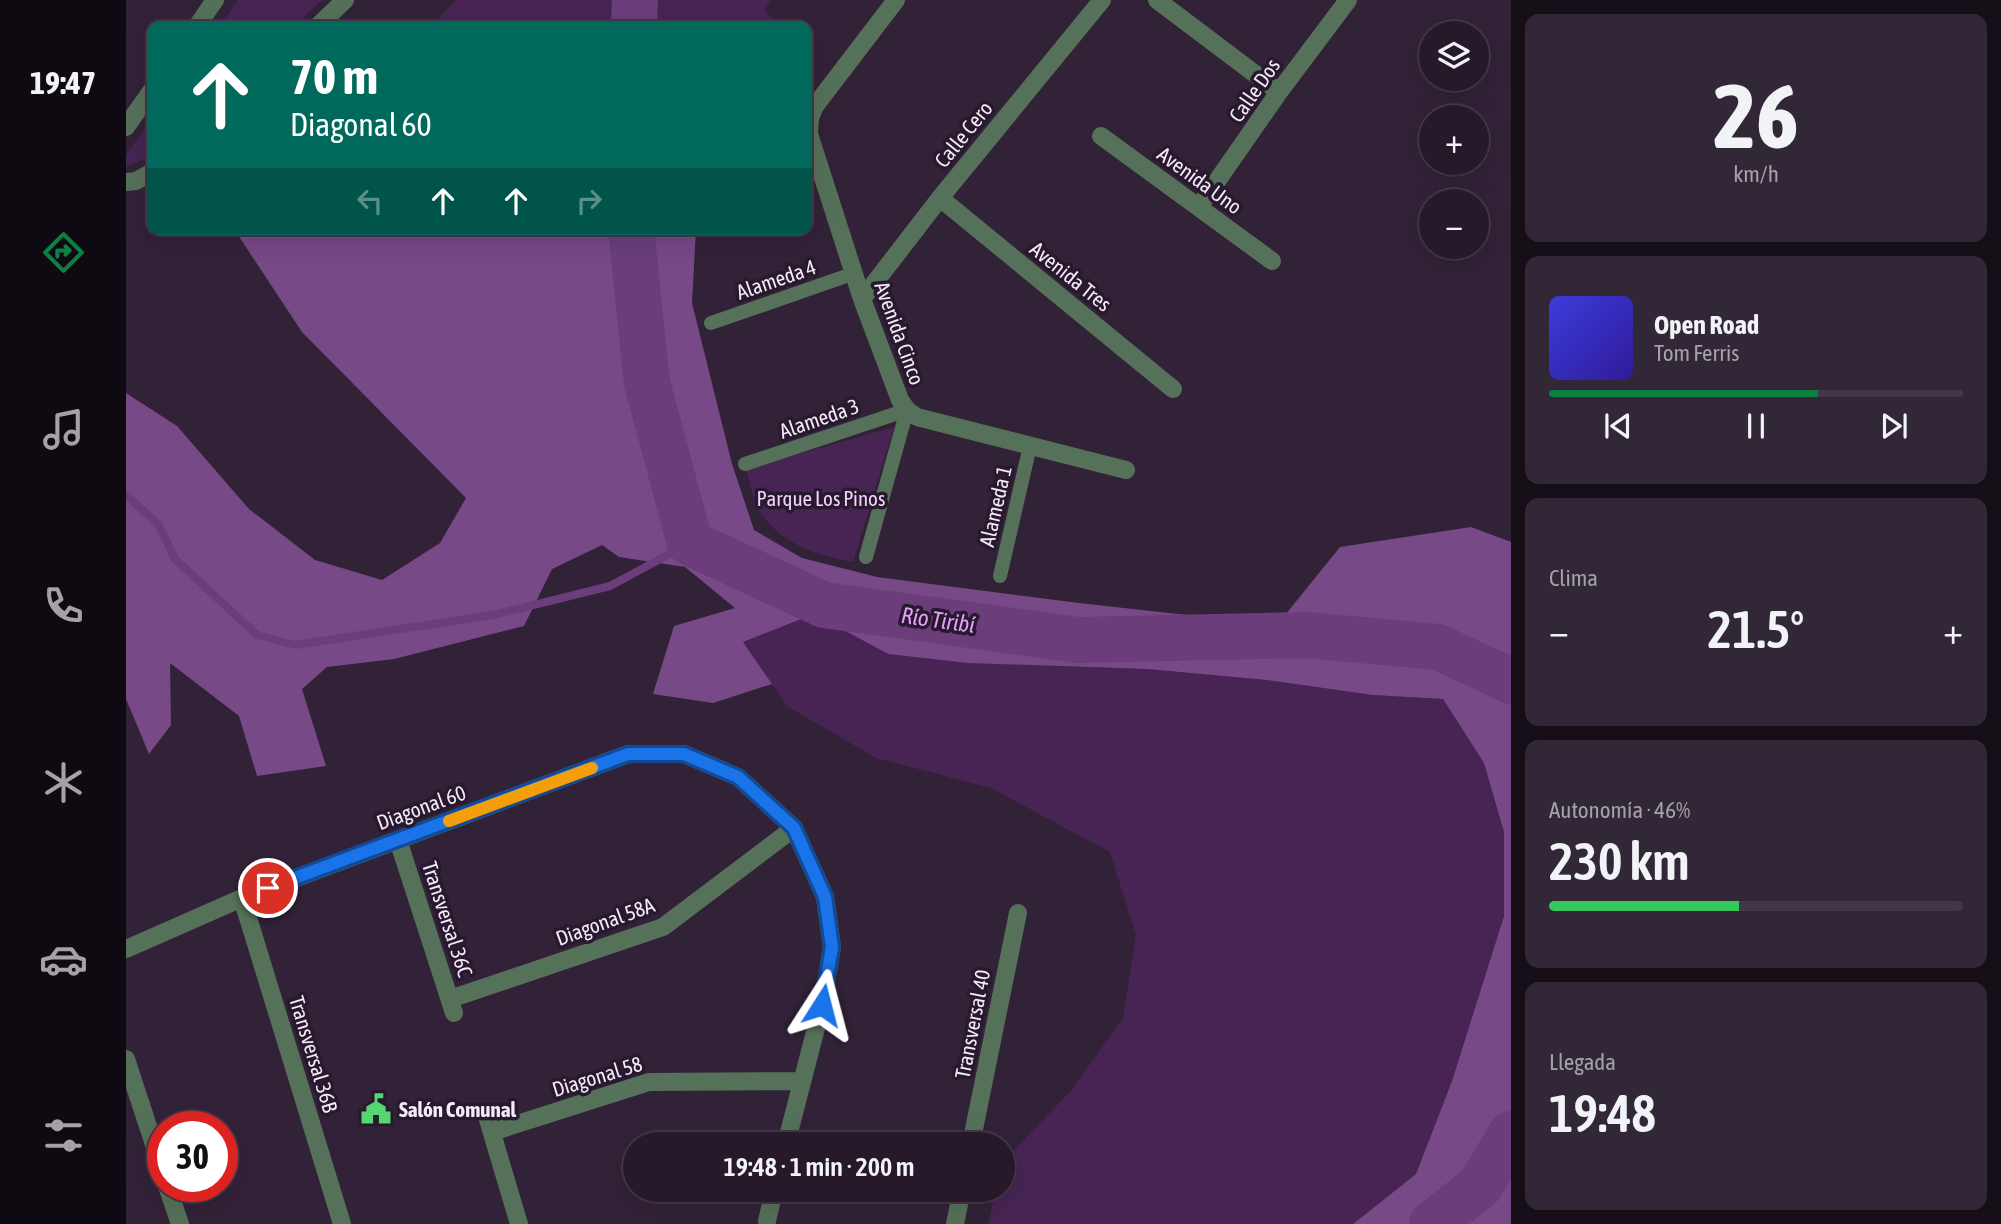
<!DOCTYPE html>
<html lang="es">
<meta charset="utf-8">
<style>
:root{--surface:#261a2a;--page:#322736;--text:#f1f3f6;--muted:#a4a1a8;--line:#423847;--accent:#0b8043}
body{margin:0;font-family:"Asap Condensed",sans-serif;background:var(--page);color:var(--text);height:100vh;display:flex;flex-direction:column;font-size:26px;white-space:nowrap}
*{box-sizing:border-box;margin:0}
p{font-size:23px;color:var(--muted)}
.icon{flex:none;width:38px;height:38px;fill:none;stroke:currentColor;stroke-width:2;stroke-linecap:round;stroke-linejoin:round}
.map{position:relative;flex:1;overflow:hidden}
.side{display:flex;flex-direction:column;gap:14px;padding:14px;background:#150e17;width:490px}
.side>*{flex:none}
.guide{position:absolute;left:21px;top:21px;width:665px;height:214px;border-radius:14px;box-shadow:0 7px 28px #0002,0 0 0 2px var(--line);background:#00695c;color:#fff;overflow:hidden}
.fabs{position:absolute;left:1293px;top:21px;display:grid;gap:14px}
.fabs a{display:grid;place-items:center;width:70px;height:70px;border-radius:50%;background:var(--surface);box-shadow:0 7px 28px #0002,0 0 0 2px var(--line);font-size:35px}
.speed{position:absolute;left:21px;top:1111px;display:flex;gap:14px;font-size:35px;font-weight:700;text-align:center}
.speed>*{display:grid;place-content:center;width:91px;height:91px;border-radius:50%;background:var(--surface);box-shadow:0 7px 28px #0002,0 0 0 2px var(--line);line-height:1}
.speed .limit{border:10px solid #d22;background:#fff;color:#111}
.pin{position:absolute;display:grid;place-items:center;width:60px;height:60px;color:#fff;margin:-30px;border:4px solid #fff;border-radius:50%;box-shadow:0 2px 7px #0007}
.me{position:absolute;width:77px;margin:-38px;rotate:9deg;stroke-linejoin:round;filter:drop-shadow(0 0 5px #0008)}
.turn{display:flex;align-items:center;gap:24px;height:147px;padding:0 28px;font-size:32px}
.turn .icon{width:91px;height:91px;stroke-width:2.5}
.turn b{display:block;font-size:49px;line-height:60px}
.lanes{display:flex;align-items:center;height:66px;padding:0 28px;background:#0003;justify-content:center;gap:35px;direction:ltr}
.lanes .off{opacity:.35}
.big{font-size:52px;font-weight:600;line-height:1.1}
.side .card{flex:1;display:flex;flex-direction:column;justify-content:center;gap:10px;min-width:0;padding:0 24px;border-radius:14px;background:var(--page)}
.side .dial{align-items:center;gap:0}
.dial b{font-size:91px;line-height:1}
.song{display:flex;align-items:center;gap:21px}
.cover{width:84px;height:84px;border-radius:10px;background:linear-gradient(135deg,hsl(240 70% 55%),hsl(250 70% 35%))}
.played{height:7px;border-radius:4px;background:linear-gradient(90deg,var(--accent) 65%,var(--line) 65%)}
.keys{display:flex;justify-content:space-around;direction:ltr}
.heat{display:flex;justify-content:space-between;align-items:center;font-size:38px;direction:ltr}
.charge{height:10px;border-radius:5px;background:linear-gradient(90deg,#34c759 46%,var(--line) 0)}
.trip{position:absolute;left:497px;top:1132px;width:392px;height:70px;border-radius:35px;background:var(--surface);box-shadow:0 7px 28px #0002,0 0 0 2px var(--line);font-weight:600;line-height:70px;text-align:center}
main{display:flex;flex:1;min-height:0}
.tabs{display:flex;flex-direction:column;width:126px;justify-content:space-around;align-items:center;background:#0f0a11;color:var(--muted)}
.tabs .icon{width:49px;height:49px}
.tabs .selected{color:var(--accent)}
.tabs b{font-size:32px;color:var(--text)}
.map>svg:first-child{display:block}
</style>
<main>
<nav class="tabs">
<b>19:47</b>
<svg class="icon selected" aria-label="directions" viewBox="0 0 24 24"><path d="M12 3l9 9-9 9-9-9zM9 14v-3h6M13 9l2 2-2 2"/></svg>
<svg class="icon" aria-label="music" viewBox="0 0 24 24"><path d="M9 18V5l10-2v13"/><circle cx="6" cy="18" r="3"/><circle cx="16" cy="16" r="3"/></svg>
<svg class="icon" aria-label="phone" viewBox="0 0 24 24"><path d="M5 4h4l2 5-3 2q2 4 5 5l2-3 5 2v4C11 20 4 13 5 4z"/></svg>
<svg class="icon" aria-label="climate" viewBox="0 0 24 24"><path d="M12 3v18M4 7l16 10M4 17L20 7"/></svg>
<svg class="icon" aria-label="car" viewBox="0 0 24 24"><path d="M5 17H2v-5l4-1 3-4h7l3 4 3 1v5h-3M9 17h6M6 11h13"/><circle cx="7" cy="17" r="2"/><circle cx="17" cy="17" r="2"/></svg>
<svg class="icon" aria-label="filters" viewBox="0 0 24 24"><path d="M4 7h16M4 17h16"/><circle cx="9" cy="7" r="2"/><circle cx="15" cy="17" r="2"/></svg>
</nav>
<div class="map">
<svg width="1385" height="1224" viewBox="0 0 1385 1224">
<rect width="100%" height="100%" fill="#322238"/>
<path fill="#472454" d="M112,0H196L168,26H93Z
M330,0H645L638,10L654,26H305Z
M26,118V156L0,167V155Z
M768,427L727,562C693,556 658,545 636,515C627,502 624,484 620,469Z
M688,614L762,654L842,663L1021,669L1141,680L1247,695L1317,699L1358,763L1378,832V916L1326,1081L1290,1174L1227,1224H862L870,1190H877L878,1160L944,1092L997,1018L1010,935L984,852L865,788L750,758L661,706L617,642Z"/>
<path fill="#774987" d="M108,229L151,231L155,229H570L566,303L606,464L628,530L676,558L751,577L953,603L1151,625L1214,547L1345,527L1385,542V1224H1227L1290,1174L1326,1081L1378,916V832L1358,763L1317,699L1247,695L1141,680L1021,669L842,663L762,654L688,614L617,642L646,684L587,703L527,694L548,626L609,608L559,567L493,557L476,545L426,569L398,626L268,659L201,667L176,689L200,766L131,776L113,716L44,663L45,725L23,754L0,699V393L51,426L123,509L189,560L256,580L314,543L340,498L176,332Z"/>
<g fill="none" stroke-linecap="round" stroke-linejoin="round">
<path stroke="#6b3e7b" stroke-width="8" d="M0,495L33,525L49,559L131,635L169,645L367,615L484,586L564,543"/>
<path stroke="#6b3e7b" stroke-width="46" d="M508,26L509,0
M505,229L521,383L564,543L698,605L952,640L1180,635L1312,647L1385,681
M1306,1224L1354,1186L1385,1134"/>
<path stroke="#567159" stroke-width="14" d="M585,323L729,273
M619,464L781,410
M740,557L781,410
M874,576L904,446"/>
<path stroke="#567159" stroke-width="18" d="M770,0L689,106L684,118L683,134L736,299L774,400L781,410L791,417L1000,470
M1031,0L1153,92
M71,26L89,0
M192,26L219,0
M0,127L26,90
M975,136L1146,261
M0,182L10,181L26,172
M814,198L1047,389
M1073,207L1153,92L1222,0
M736,299L814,198L976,0
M272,840L328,1013
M116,898L216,1224
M0,949L116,898L502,754H558L612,777L668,828L699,897L706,947L696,1005L660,1144
M324,999L537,927L668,828
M0,1059L37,1172
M360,1113L393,1224
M366,1132L523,1082L675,1081
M845,1144L892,913
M41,1186L54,1224
M641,1221L648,1190
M829,1224L836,1190"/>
</g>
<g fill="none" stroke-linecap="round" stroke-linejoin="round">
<g stroke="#114b97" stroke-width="18">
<path id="route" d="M142,888L502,754H558L612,777L668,828L699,897L706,947L696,1005"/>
</g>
<use href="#route" stroke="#1a73e8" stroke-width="12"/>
<path stroke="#f59e0b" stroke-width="12" d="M323,821L466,768"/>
</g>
<defs>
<g id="civic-bare" transform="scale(2.415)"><path d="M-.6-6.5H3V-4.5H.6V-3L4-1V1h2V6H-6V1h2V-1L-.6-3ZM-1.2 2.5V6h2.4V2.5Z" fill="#56d671" stroke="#28192e" stroke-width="2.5" paint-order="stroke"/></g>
</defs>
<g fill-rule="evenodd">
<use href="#civic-bare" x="250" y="1109"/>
</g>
<g text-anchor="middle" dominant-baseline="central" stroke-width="7" stroke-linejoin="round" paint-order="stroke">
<g font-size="21" fill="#f4eaf8" stroke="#28192e">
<text transform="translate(1128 90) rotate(-55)">Calle Dos</text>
<text transform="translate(837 134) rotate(-51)">Calle Cero</text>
<text transform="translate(1074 180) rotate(36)">Avenida Uno</text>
<text transform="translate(945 276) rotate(39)">Avenida Tres</text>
<text transform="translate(650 279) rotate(-19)">Alameda 4</text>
<text transform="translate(774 333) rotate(70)">Avenida Cinco</text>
<text transform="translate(693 418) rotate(-19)">Alameda 3</text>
<text transform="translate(869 506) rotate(-77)">Alameda 1</text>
<text transform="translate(295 807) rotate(-20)">Diagonal 60</text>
<text transform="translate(322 919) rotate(72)">Transversal 36C</text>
<text transform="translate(479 921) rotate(-20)">Diagonal 58A</text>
<text transform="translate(846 1024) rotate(-79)">Transversal 40</text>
<text transform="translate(188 1054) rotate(73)">Transversal 36B</text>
<text transform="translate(471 1076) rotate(-17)">Diagonal 58</text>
</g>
<g font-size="21" fill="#efd5f9" stroke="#28192e">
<text x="695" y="498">Parque Los Pinos</text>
</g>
<g font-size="21" font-weight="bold" fill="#f4eaf8" stroke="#28192e" text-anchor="start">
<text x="273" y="1109">Salón Comunal</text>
</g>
<g font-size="23" font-style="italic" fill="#e2a1fa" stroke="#28192e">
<text transform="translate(812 620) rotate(8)">Río Tiribí</text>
</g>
</g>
</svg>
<div class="fabs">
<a><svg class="icon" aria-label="layers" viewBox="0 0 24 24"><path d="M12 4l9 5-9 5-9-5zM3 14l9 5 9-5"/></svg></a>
<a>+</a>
<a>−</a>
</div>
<div class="speed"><div class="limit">30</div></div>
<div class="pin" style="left:142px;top:888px;background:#d93025"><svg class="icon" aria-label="arrive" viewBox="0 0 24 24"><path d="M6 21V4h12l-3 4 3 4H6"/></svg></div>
<svg class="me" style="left:696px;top:1005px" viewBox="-20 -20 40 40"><path d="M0-17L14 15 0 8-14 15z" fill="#1a73e8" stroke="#fff" stroke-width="4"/></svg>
<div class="trip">19:48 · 1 min · 200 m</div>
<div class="guide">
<div class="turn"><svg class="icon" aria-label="ahead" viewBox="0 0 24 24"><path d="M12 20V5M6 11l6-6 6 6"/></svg><div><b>70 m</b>Diagonal 60</div></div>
<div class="lanes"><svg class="icon off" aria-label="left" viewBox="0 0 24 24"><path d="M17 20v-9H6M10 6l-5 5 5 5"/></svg><svg class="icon" aria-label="ahead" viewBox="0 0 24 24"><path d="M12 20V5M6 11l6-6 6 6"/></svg><svg class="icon" aria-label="ahead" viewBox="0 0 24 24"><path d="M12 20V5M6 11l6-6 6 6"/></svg><svg class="icon off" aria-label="right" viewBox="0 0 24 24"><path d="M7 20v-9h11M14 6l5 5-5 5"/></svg></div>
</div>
</div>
<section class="side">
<div class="card dial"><b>26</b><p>km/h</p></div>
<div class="card">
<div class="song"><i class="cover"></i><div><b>Open Road</b><p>Tom Ferris</p></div></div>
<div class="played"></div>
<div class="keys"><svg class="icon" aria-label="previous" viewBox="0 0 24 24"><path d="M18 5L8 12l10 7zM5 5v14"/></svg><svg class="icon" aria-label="pause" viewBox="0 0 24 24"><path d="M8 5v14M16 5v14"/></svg><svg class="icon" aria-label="next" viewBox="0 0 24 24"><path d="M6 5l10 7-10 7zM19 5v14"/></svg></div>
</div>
<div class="card"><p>Clima</p>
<div class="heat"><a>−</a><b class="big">21.5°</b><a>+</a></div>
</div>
<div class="card"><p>Autonomía · 46%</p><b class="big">230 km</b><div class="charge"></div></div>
<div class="card"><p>Llegada</p><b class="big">19:48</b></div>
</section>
</main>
